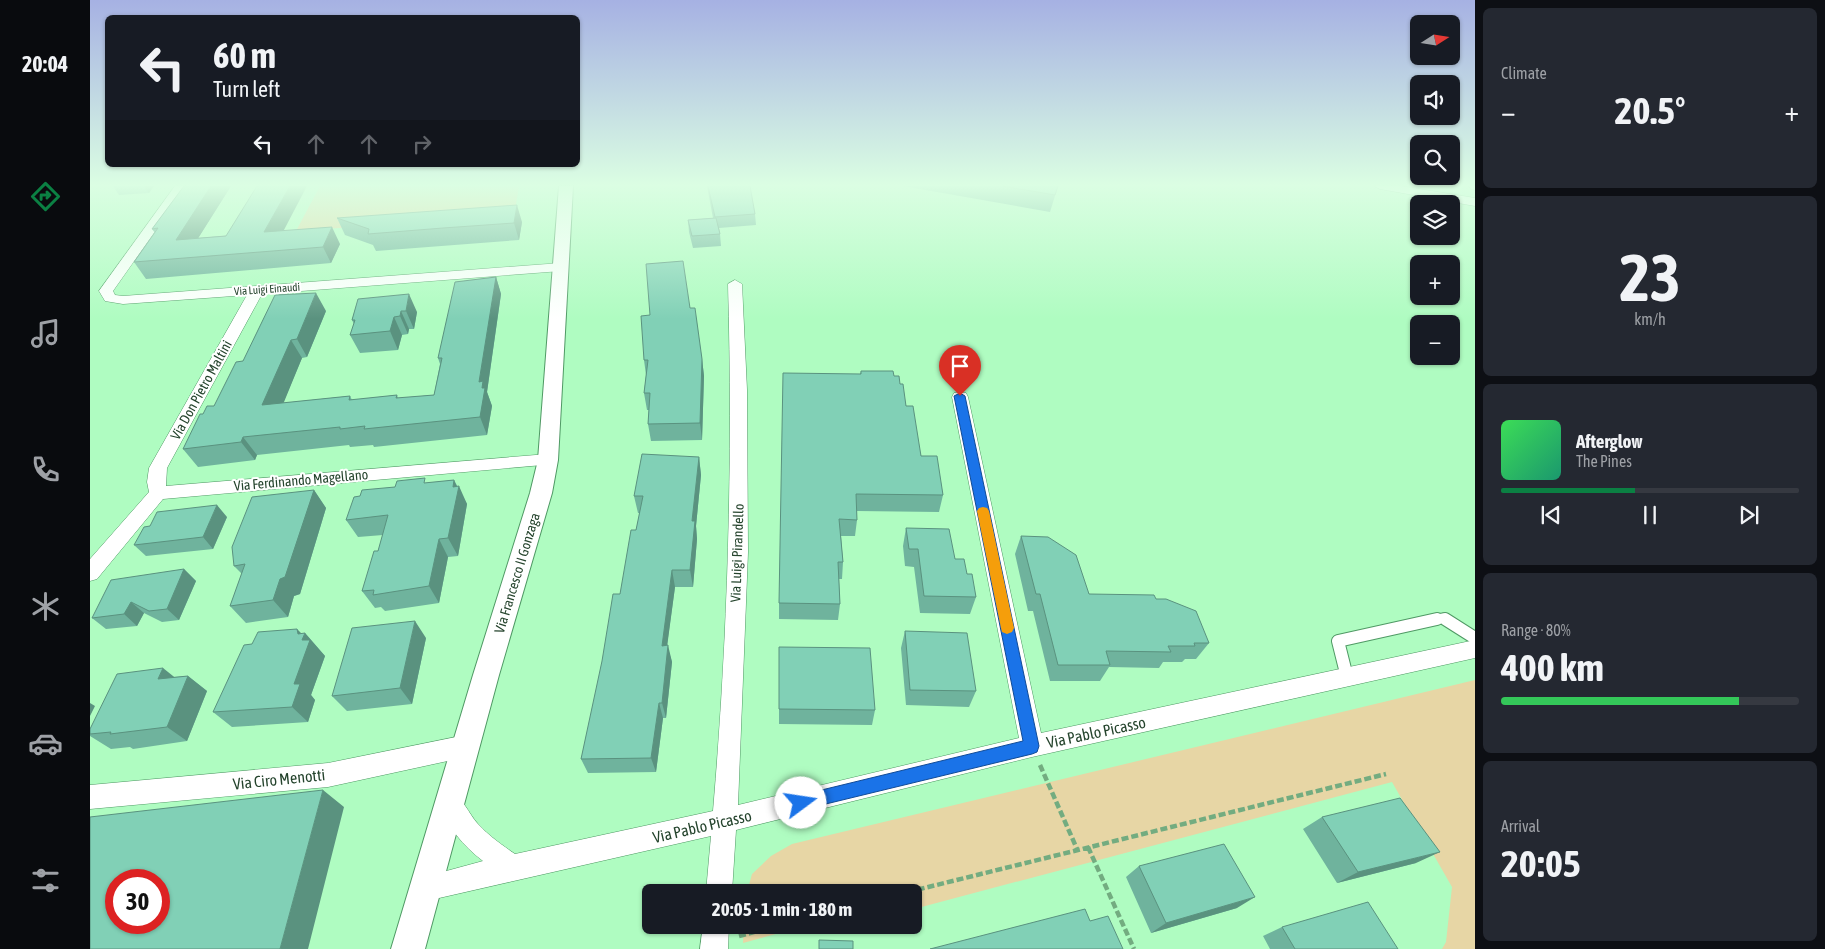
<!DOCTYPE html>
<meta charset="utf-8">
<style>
:root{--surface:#171b24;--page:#242831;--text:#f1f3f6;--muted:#9ea1a6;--line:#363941;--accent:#0b8043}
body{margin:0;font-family:"Asap Condensed",sans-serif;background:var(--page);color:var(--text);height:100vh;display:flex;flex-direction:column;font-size:19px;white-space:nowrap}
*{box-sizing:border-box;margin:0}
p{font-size:16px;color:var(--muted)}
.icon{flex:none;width:28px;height:28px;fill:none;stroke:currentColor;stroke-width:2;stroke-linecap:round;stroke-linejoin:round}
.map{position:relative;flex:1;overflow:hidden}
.details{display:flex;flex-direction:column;gap:8px;padding:8px;background:#0d0f14;width:350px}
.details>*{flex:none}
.top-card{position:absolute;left:15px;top:15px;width:475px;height:152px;border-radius:8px;box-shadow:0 1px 4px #0004;background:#171b24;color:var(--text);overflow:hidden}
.needle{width:32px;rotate:78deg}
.controls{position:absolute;left:1320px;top:15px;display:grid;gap:10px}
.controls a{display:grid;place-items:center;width:50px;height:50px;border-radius:8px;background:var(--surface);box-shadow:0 1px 4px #0004;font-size:25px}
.speed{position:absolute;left:15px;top:869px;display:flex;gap:10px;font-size:25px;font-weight:700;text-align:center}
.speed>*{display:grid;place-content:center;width:65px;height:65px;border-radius:50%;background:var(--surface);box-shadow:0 1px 4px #0004;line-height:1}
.speed .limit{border:8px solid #d22;background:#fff;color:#111}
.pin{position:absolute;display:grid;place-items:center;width:42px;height:42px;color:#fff;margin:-51px -21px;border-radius:50% 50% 50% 0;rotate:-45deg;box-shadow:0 0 5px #0007}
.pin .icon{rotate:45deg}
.me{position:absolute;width:55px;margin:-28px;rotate:76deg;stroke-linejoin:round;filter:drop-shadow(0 0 4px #0008)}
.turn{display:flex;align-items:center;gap:18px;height:105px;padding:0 25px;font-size:22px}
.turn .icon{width:65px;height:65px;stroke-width:2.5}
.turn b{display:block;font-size:35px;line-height:42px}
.lanes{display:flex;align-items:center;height:48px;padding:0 25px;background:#0003;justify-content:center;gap:25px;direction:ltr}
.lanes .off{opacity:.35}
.big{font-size:38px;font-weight:700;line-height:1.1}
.details .tile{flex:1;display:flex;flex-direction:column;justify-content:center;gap:8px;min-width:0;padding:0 18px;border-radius:8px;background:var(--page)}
.details .dial{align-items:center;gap:0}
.dial b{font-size:65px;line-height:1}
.song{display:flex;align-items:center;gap:15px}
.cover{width:60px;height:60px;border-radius:8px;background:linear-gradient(135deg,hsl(130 70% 55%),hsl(160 70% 35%))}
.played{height:5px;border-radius:2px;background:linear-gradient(90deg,var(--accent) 45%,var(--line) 45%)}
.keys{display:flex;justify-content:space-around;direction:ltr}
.heat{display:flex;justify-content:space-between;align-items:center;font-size:28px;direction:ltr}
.charge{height:8px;border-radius:4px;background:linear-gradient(90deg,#34c759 80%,var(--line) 0)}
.trip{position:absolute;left:552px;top:884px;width:280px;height:50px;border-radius:8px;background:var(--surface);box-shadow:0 1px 4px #0004;font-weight:700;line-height:50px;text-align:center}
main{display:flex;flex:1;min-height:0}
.tab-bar{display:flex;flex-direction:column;width:90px;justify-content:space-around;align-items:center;background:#090b0e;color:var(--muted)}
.tab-bar .icon{width:35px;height:35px}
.tab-bar .on{color:var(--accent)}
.tab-bar b{font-size:22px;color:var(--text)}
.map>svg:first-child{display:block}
</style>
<main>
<nav class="tab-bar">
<b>20:04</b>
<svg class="icon on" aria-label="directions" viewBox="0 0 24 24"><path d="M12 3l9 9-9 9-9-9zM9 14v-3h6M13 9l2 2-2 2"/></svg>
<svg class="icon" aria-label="music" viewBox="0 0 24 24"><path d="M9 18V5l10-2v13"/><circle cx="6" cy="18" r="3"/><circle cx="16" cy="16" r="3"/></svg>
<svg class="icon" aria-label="phone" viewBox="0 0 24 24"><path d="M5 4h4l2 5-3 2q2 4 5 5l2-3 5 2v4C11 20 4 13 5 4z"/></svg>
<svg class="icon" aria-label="climate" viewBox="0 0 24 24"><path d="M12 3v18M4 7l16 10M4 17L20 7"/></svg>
<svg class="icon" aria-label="car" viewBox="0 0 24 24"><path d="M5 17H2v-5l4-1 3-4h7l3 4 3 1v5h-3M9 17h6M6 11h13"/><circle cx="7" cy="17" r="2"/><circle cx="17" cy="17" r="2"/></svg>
<svg class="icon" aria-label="filters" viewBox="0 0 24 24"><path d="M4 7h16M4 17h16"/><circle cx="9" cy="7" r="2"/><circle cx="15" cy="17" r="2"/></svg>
</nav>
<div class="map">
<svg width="1385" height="949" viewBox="0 0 1385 949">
<rect width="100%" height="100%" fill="#affcc1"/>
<path fill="#e7d6a5" d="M230,186H429L424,216L206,231Z
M1385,680V949H1352L1356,942L1362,887L1302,782L824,909V892H657L662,874L681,856L702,844Z
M654,925H719L653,943Z"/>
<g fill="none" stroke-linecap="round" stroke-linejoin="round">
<g stroke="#4f9964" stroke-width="11">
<path id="service-far1" d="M1342,620L1353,618L1357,620"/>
</g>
<g stroke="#4f9964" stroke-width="14">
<path id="service" d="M1355,619L1385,638
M1257,677L1248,641L1347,619"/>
</g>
<g stroke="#4f9964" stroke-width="1">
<path id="minor" d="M85,186H97L23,291L25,295L33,296L471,263L478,267L471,271L172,294L77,468L76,486L458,454L464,456L467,460L464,464L73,499L7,579L0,581V559L59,492L57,482L59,468L157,295L33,304L15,301L9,291Z
M1284,186H1311L1385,198V206L1290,189Z
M1379,186H1385V190L1381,189Z
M645,280L652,284L657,390L658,552L648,805L929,738L862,397L864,393L870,392L876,393L878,397L951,733L1385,640V658L942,757L646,830L642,892H616L621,836L336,901L327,897L323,888L327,879L393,861C373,846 358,827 348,804L351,795L360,792C373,797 378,813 388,824C399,836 412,845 425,854L623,811C638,636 643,460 638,284Z
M376,735L384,738L388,746L384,754L376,757L238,787L0,809V785L238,763Z
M613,925H639L638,949H610Z"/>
</g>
<g stroke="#4f9964" stroke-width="2">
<path id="tertiary" d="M469,186H483L468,460L462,493L409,675L335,949H301L383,675L440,493L448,460Z"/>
</g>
<path stroke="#73ac80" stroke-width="4.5" stroke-dasharray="7 3" stroke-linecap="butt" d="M950,765L987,849
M998,847L1044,949
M818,892L1296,774
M649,936L691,925"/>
<use href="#service-far1" stroke="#fff" stroke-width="9"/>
<use href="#service" stroke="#fff" stroke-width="12"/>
<use href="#minor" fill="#fff" fill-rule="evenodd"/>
<use href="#tertiary" fill="#fff" fill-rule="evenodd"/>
</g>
<path fill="#6fb39d" d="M23,186H64L59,193L29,195Z
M94,186H141L108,238L193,231L250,244L241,263L56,279L44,262L65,233L62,229Z
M617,186H660L665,214L666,225L629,228L630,234L631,246L603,248L599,232L598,220L623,218Z
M813,186H968L960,212Z
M247,218L432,222L429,240L286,251L283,245L255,235Z
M406,277L411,294L397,392L402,406L397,435L284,447L283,445L260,447L259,445L167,455L165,460L108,467L93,449L113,414L124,406L153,361L236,311L217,357L212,358L193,403L260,396L262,400L307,395L308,398L344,395L350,364L348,358Z
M268,299L327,312L324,329H319L318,334L312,335L308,350L270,353L260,335L264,324L262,320Z
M600,308L612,359L614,376L612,440L561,441L558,424L559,410H557L554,393L556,375L554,360L560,315Z
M771,371L804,376L810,384L816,406L831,456L853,495L849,512L767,511V520L765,536H751L753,562L752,579H749L750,604L748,620L689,619V603L770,374Z
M609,457L611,475L606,526L607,539L603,587H585L577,645L582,662L576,718H573L566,772L498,773L491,759L550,513H548L544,496Z
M364,480L377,504L368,556L358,557L349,603L295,611L291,607L285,608L272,591L288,551L293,535L268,537L256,520L270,496L305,487Z
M224,490L236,508L210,594L204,596L198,617L156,623L140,606L152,574L144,566Z
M137,517L123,549L56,556L44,545Z
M816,528L865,559L877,574L886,597L880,614L830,613L824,567L815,566L813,546Z
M931,536L999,594L1066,599L1119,643L1106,659H1095L1092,662H1073L1069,668L1019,667L1010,681H960L943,611H938L925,554Z
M94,569L106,581L89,620L72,622L54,613L47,626L16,629L2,618Z
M207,629L211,634L215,633L235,656L221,695L225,700L218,722L142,727L123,712L162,644Z
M815,631L886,691L879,707L816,705L811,648Z
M336,638L322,704L257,711L242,696Z
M689,647L785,710L782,725L689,724Z
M98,676L117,691L97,741L43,749L40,747L21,749L0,736V729L84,677Z
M1232,817L1326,863L1247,883L1213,829Z
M1049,866L1147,908L1061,933L1036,877Z
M1192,927L1308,949H1180L1173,936Z"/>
<path fill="#5a927f" d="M54,186H64L59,193Z
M121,186H141L97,256L86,240Z
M200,186H217L184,249L174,232Z
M427,205L432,222L429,240L424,223Z
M242,227L250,244L241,263L233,247Z
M406,277L411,294L397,392L402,406L397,435L390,417L389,382Z
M226,293L236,311L217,357L207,339Z
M319,294L327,312L324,329L316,311Z
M311,311L319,329L318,334L310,316Z
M304,317L312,335L308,350L300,331Z
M201,340L212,358L185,424L172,405Z
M612,359L614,376L612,440L610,423Z
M153,437L167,455L165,460L151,442Z
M609,457L611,475L606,526L607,539L603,587L600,570L602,521Z
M364,480L368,489L369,486L377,504L368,556L358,538L363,487Z
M224,490L236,508L210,594L204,596L198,617L183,600L190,579Z
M127,505L137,517L123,549L113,537Z
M349,539L358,557L349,603L339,586Z
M94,569L106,581L89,620L77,609Z
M582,570L585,587L575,662L572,646Z
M41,602L54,613L47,626L34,614Z
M325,621L336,638L322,704L310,688Z
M207,629L214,636L215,633L235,656L221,695L225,700L218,722L202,707L204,684L212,640L208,634Z
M578,645L582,662L576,718L572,703Z
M73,668L93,684L68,679Z
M98,676L117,691L97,741L77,727Z
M0,703L5,706L0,716Z
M569,703L573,718L566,772L561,758Z
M233,790L254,807L218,949H190Z
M1350,852L1326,863L1247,883L1268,872Z
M1165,897L1147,908L1061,933L1076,923Z"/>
<path fill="#81d0b6" stroke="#5a927f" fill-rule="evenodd" d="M94,186H121L86,240L136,236L167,186H200L174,232L242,227L233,247L44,262L68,228L62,229Z
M618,186H660L665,214L625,217Z
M912,186H968L965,195Z
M427,205L424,223L353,228L278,234L279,229L247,218Z
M626,218L630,234L602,236L598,220Z
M593,261L600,308H605L612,359L610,423L558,424L560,393H554L558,360H554L551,316L560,315L556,264Z
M406,277L389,382L393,381L392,388H395L390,417L274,429L275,426L250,429V427L153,437L151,442L93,449L110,414H113L117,406H124L146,362L153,361L185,295L226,293L207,339L201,340L172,405L260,396L259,400L307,395L306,398L344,395L352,358H348L365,282Z
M319,294L316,311H311L310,316L304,317L300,331L260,335L265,320H262L268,299Z
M771,371H803L804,376H809L810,384H813L816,406H823L831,456H847L853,495L766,494L767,520L749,519L753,562H748L750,604L689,603L693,373L771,374Z
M552,454L609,457L602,521H605L600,570H582L572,646L578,645L572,703H569L561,758L491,759L512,661L523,594H530L541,530H546L553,496H544Z
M335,478L334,483L364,480L363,487L369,486L358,538L349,539L339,586L283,595L284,590L272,591L284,551H288L298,515L256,520L264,497L270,496L272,490L305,487L307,481Z
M224,490L195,577L190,579L183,600L140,606L155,564L144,566L142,547L162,497Z
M127,505L113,537L44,545L54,527L60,526L67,512Z
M816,528L859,529L865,559H874L877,574H882L886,597L834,596L828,549H819Z
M931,536L958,537L986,555L999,594L1064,595L1066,599H1076L1106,611L1119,643H1104L1105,646H1078L1081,652L1016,651L1020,665H968L950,594H946Z
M94,569L77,609L59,611L41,602L34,614L2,618L21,580Z
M325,621L310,688L242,696L262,628Z
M207,629L208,634L215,633L212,640H220L204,684H210L202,707L123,712L154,645L162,644L168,632Z
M815,631L877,633L886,691L820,690Z
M689,647L780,648L785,710L689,709Z
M73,668L68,679L98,676L77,727L20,734L21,732L0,734V729L27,674Z
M233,790L190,949H0V817ZM26,880H69V922H26Z
M1310,798L1350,852L1268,872L1232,817Z
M1134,844L1165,897L1076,923L1049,866Z
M1278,902L1308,949H1205L1192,927Z
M995,909L1000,921L1018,916L1033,949H840Z
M729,940L763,941V949H729Z"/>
<linearGradient id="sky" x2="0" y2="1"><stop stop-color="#a6b1e3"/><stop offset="0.58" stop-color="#dbfee3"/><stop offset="1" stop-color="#dbfee3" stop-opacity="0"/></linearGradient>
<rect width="1385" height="319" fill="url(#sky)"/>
<path fill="#1a73e8" stroke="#114b97" d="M870,393L875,396L949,746L947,752L942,754L711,810L705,808L703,803L705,797L711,795L933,741L864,396Z"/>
<path fill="#f59e0b" d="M893,507L897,508L899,511L924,628L922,632L917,634L912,632L911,628L887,511L889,508Z"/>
<g text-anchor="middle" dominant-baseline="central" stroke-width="4" stroke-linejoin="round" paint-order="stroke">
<g font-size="11" fill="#25442d" stroke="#fff">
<text transform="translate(177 289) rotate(-4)">Via Luigi Einaudi</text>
</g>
<g font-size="14" fill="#25442d" stroke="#fff">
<text transform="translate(111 390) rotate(-61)">Via Don Pietro Maltini</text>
<text transform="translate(211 480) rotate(-5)">Via Ferdinando Magellano</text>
<text transform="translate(647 553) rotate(-88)">Via Luigi Pirandello</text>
<text transform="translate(427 573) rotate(-73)">Via Francesco II Gonzaga</text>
</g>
<g font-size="16" fill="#25442d" stroke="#fff">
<text transform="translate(1006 732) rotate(-12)">Via Pablo Picasso</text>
<text transform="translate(189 779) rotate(-6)">Via Ciro Menotti</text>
<text transform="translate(612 826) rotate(-13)">Via Pablo Picasso</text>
</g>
</g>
</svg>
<div class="controls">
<a><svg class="needle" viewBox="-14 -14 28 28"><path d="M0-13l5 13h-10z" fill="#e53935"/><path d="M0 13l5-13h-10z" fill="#9ea1a6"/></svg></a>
<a><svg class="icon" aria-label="sound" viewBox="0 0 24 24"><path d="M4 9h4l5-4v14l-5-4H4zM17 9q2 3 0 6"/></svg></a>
<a><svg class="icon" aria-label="search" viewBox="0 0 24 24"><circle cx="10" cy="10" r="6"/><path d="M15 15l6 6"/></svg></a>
<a><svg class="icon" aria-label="layers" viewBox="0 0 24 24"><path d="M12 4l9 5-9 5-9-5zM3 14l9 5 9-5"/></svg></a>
<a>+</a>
<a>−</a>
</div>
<div class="speed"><div class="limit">30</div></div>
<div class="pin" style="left:870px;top:396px;background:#d93025"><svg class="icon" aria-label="arrive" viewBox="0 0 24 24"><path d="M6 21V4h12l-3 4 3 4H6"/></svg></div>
<svg class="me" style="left:711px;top:803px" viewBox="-20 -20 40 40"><circle r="19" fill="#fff"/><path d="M0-13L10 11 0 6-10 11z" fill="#1a73e8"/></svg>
<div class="trip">20:05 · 1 min · 180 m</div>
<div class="top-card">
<div class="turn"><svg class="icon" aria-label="left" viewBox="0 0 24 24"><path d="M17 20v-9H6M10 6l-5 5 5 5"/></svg><div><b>60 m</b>Turn left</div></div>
<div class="lanes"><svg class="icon" aria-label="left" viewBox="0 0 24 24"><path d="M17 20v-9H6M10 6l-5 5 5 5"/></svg><svg class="icon off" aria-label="ahead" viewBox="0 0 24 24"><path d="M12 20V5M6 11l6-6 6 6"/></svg><svg class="icon off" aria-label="ahead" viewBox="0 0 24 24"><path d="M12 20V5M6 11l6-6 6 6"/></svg><svg class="icon off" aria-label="right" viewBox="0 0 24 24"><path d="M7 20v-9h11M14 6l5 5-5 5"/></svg></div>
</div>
</div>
<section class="details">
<div class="tile"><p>Climate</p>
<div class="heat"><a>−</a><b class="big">20.5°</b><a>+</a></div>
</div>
<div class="tile dial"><b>23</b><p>km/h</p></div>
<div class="tile">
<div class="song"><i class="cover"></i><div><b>Afterglow</b><p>The Pines</p></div></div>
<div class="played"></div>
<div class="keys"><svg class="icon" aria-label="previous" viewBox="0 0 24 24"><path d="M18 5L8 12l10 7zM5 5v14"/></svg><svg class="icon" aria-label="pause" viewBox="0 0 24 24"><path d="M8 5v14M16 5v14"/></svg><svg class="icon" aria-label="next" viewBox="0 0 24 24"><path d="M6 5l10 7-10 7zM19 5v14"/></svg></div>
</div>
<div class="tile"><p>Range · 80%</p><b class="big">400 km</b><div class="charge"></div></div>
<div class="tile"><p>Arrival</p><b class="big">20:05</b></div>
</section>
</main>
